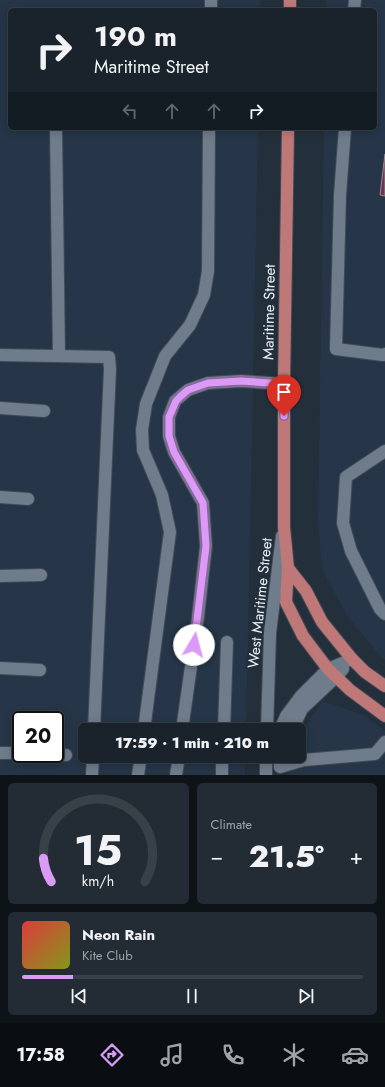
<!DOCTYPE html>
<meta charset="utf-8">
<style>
:root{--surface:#1a232c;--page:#232b34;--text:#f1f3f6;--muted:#9fa4a9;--line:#384048;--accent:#db9af6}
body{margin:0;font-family:Jost,sans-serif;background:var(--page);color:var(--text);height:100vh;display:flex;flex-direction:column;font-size:15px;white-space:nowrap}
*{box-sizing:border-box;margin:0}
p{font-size:13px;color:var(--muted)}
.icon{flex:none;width:22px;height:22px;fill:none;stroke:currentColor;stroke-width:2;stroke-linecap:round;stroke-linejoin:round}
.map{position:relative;height:775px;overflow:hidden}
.panel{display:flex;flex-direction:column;gap:8px;padding:8px;background:#0e1318;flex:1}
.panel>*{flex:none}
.hud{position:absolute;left:8px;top:8px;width:369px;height:122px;border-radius:6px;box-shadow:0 2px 10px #0003,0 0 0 1px var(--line);background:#1a232c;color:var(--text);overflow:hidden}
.speed{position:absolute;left:12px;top:711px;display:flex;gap:8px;font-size:20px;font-weight:700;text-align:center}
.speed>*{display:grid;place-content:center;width:52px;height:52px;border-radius:50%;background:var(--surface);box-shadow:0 2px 10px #0003,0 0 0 1px var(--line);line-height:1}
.speed .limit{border:2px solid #111;border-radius:6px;background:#fff;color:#111}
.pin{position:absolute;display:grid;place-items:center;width:34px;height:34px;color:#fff;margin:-41px -17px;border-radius:50% 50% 50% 0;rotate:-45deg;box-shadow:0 0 4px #0007}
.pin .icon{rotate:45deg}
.me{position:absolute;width:44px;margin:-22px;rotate:8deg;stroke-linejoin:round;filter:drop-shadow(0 0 3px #0008)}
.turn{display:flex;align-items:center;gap:14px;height:84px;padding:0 20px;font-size:18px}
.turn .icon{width:52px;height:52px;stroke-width:2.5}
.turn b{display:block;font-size:28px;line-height:34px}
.lanes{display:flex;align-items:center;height:38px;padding:0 20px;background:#0003;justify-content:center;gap:20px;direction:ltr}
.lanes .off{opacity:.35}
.big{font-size:30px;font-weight:800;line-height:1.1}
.panel .tile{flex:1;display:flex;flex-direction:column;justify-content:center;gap:6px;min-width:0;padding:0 14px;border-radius:6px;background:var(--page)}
.panel .dial{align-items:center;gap:0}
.dial svg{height:104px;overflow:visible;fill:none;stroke:var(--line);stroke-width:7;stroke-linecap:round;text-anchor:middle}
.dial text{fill:var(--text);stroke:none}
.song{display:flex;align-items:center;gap:12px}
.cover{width:48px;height:48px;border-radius:6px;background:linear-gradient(135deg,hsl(0 70% 55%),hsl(70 70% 35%))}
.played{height:4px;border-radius:2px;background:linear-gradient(90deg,var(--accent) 15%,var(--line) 15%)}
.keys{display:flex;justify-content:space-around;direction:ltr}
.heat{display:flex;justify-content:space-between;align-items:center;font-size:22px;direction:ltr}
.panel .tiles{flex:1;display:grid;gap:8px;grid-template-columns:1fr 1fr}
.tile:last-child{grid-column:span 2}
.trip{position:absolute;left:78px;top:723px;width:228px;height:40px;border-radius:6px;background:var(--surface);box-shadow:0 2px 10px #0003,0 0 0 1px var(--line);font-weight:800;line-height:40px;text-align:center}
.tabs{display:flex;height:64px;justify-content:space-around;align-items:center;background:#0a0e12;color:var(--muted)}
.tabs .icon{width:28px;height:28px}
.tabs .active{color:var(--accent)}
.tabs b{font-size:18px;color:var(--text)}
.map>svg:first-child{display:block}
</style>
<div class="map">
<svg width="385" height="775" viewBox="0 0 385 775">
<rect width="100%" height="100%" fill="#232f3b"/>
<path fill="#263648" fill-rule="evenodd" d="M0,0H261L260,10H10V128H258L246,730H85V756H245V775H0ZM21,720H55V754H21Z
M326,0H385V660L381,657L347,616L322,569L318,522L324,128H375V10H326Z
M322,701L364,715L385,731V775H287V756H299V737Z"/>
<path fill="#693851" stroke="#9c8891" d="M385,154V196L380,195Z"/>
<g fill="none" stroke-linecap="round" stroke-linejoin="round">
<g stroke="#414b56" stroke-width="14">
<path id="minor" d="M211,10V0
M354,10L355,0
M56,128L59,356
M345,128L340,195L336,349L383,355L385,354
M0,355L109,357L110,369L94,730
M0,408L44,411
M385,451L346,477L343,523L351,551L380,609L385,614
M0,497L28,499
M0,576L41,575
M0,668L40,670
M144,730L170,532L162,495L143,450L142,430L146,404L165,356L190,325L204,295L208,271L209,128
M182,730L198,617L206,546L203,503L174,452L169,436V417L175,401L188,390L208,383L241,381L284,384
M224,730L227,642
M267,730L270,633L282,536
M280,730L286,716L301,696L328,669L352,659
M292,730L302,709L336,677L343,669
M0,753H21
M36,754L66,755
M278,756L280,764L282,756
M280,767L304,760L375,754L385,742
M92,775L93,756
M138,775L141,756
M176,775L179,756
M222,775V756
M266,775V756"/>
</g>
<g stroke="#414b56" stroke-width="14">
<path id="major" d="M290,10V0
M288,128L284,384V527L288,568L286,602L303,636L328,669L350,690L385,716
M288,568L306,591L322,622L352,659L365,672L385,686"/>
</g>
<use href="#minor" stroke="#6f7c8b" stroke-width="12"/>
<use href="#major" stroke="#bf7878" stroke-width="12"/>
</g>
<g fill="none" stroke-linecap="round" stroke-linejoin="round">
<g stroke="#8e64a0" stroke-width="10">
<path id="route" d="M194,645L206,546L203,503L174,452L169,436V417L176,401L182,395L188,390L208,383L241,381L284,384V416"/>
</g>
<use href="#route" stroke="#db9af6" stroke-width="7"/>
</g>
<g text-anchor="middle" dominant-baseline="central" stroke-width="4" stroke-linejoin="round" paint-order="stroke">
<g font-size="15" fill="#e9f1f9" stroke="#232f3b">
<text transform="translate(269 312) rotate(-89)">Maritime Street</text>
<text transform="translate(260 603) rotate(-84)">West Maritime Street</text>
</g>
</g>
</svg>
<div class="speed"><div class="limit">20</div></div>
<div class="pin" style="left:284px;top:416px;background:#d93025"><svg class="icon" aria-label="arrive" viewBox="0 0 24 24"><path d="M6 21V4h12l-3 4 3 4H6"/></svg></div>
<svg class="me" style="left:194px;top:645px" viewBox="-20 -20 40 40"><circle r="19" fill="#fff"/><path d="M0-13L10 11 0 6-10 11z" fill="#db9af6"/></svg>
<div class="trip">17:59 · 1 min · 210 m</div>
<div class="hud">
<div class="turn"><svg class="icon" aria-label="right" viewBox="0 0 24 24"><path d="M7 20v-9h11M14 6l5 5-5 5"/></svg><div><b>190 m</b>Maritime Street</div></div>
<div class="lanes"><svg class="icon off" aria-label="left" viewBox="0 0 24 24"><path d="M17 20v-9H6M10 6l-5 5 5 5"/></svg><svg class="icon off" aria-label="ahead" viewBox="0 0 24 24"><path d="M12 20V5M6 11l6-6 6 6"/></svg><svg class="icon off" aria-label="ahead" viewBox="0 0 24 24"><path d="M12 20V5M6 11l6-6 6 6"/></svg><svg class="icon" aria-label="right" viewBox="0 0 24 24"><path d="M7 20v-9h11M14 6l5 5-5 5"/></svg></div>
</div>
</div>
<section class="panel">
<div class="tiles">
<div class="tile dial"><svg viewBox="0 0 100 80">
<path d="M14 69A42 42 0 1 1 86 69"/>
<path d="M14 69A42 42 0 0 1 8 51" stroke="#db9af6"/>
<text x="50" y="56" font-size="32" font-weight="700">15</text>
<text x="50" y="72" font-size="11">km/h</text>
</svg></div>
<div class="tile"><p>Climate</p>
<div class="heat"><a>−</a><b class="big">21.5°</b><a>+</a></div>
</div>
<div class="tile">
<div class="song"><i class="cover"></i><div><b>Neon Rain</b><p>Kite Club</p></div></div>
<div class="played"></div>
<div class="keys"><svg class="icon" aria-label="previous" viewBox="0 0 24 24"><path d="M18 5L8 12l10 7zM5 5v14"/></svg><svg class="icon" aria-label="pause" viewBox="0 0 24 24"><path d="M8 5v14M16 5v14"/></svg><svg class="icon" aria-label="next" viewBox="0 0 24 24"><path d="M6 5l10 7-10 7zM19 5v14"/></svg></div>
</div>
</div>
</section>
<nav class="tabs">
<b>17:58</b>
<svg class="icon active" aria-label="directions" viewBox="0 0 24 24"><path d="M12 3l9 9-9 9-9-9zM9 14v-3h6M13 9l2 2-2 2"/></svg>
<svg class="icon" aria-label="music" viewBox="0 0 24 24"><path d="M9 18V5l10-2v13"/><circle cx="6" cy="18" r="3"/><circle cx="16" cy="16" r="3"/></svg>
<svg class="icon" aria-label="phone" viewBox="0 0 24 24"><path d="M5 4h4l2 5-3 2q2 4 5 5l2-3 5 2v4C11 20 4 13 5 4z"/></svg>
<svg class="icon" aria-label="climate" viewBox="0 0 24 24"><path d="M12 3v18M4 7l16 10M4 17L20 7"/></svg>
<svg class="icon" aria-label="car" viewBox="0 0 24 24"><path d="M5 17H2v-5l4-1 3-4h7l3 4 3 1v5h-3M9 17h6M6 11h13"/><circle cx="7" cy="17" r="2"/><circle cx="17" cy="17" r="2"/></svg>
</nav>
